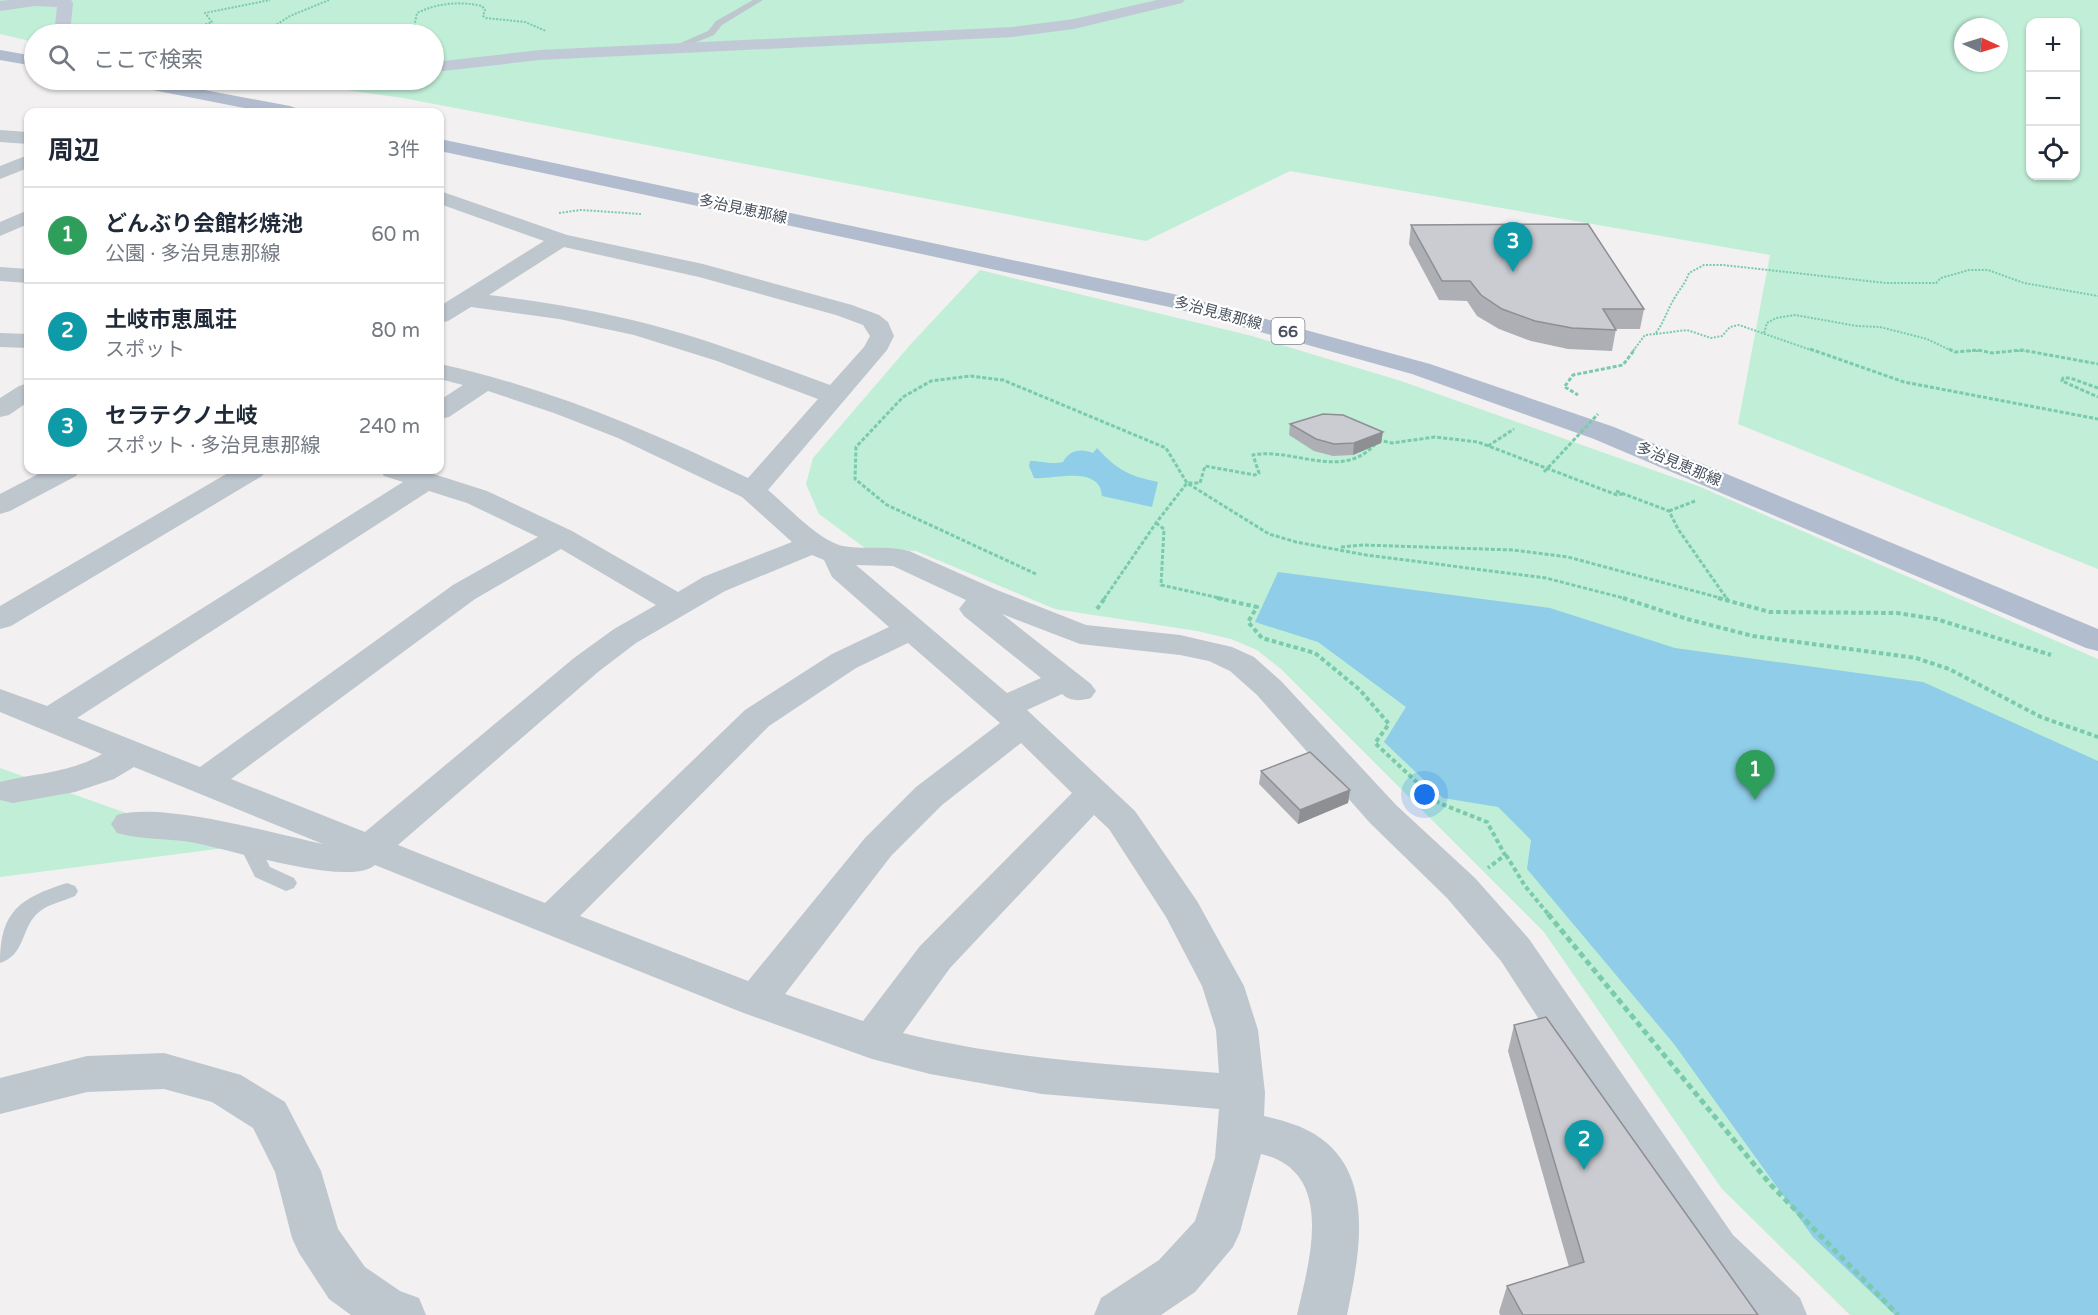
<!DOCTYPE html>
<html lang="ja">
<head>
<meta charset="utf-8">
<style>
  :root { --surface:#fff; --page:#f6f6f7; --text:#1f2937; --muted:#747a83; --line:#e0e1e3; --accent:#b45309 }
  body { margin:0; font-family:"Varela Round","Noto Sans JP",sans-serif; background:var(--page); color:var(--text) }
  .controls { position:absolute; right:18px; top:18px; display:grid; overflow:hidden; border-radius:12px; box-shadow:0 2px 4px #0004 }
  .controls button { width:54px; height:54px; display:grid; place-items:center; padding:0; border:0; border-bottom:2px solid var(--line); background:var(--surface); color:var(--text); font:30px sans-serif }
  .compass { position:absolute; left:1954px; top:18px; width:54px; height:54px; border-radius:50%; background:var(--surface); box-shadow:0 2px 4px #0004; rotate:94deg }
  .you { position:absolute; left:1425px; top:795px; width:21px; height:21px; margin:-15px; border:4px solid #fff; border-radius:50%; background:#1a73e8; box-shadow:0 0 0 9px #1a73e833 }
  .badge { display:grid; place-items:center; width:39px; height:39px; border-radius:50%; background:var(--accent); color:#fff; font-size:20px; font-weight:700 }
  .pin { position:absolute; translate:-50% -50px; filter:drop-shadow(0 2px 3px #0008) }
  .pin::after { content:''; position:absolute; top:32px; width:21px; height:18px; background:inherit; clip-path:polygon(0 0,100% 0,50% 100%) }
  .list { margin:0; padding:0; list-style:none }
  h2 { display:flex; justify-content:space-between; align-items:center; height:78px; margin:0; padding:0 24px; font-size:26px }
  h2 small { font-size:20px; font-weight:400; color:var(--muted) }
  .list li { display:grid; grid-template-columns:39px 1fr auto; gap:18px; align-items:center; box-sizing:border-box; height:96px; padding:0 24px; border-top:2px solid var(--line) }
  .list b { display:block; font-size:22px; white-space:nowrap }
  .list p { margin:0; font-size:20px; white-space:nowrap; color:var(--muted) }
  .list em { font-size:20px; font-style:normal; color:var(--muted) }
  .icon { flex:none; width:33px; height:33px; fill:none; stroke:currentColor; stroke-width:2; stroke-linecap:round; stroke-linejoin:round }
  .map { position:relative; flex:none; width:2098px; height:1315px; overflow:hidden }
  .search { position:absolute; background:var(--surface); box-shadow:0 2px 4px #0004; left:24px; top:24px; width:420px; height:66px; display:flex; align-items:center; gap:15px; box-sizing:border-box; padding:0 21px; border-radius:33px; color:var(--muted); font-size:22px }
  .panel { position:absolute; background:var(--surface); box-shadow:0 2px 4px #0004; left:24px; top:108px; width:420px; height:366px; border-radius:12px }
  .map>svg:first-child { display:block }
  .green { fill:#c0eed7; fill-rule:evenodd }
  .water { fill:#8fcde9 }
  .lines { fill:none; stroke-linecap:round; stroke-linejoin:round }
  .path-far3 { stroke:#7acbab; stroke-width:2; stroke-dasharray:2 1.5; stroke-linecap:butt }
  .path-far2 { stroke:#7acbab; stroke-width:3; stroke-dasharray:4 2; stroke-linecap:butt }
  .path-far1 { stroke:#7acbab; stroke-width:4; stroke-dasharray:4.5 3; stroke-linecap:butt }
  .path { stroke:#7acbab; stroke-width:5; stroke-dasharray:6 4; stroke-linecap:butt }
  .lane { fill:#bec6ce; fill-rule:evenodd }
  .street { fill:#bec6ce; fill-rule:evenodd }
  .secondary { fill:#c1c9d6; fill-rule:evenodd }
  .primary { fill:#b1bcce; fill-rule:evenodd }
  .path-bridge { stroke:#7acbab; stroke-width:3; stroke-dasharray:4 2; stroke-linecap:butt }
  .wall { fill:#aeafb5 }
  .shaded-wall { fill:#8d8f93 }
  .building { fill:#caccd2; stroke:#8d8f93; stroke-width:1.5 }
  .labels { text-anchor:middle; stroke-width:4.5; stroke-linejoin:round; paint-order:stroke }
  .far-street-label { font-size:15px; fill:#48515d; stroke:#fff }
  .shield { fill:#fff; stroke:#7f858e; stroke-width:1.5 }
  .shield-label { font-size:16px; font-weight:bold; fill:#48515d }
</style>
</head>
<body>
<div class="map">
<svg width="2098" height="1315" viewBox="0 0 2098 1315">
  <rect width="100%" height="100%" fill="#f2f0f0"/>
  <path class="green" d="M 0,0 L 2098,0 L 2098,569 L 1738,424 L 1770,255 L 1290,171 L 1146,241 L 403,98 L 275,80 L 434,80 L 434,34 L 34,34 L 34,42 L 0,34 ZM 2030,22 L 2076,22 L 2076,176 L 2030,176 ZM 1963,27 L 1999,27 L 1999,63 L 1963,63 Z
    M 980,270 L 1252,336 L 1401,381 L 1698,486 L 2098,659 L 2098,1315 L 1850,1315 L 1722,1189 L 1544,932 L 1281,669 L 1257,650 L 1231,639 L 1197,631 L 1055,609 L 916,551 L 865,548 L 819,514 L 806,484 L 813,458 L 910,345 Z
    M 0,768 L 224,848 L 0,877 Z"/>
  <path class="water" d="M 1097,448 C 1117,470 1129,476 1158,482 L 1152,507 L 1102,496 C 1100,464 1052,480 1034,478 L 1029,466 L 1030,461 C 1043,461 1051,465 1063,462 C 1069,450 1081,448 1093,453 Z
    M 1278,572 L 1550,608 L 1675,648 L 1923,682 L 2098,761 L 2098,1315 L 1895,1315 L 1813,1237 L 1674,1044 L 1527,869 L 1531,840 L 1498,807 L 1443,798 L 1384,742 L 1406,707 L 1318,642 L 1255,622 Z"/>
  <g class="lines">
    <path class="path-far3" d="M 179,34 L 212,22 L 205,13 L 270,0
      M 262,34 L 290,16 L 329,0
      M 403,34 L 414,27 L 417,13 C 438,3 459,1 482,6 L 485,10 L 483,16 L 486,18 L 525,22 L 546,31
      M 559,213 L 581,210 L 641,214
      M 1764,333 L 1767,323 L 1776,318 L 1795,315 L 1857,326 L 1880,327 L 1927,339 L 1952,351
      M 1656,334 L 1687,330 L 1711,338 L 1722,336 L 1730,327 L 1739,325 L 1814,351
      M 1633,351 L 1645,335 L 1655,334 C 1664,323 1667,310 1674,299 C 1680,288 1684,286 1689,273 L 1704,265 L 1723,265 L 1886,283 L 1936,283 L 1941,278 L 1969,270 L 1988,270 L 2024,283 L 2098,296
      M 1969,351 L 1982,351
      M 2014,351 L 2025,351"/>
    <path class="path-far2" d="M 1810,349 L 1904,382 L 2098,419
      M 1949,349 L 1955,352 L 1978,350 L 1992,353 L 2022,350 L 2098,364
      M 1565,386 L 1573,375 L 1623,365 L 1635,349
      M 1565,387 L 1578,395
      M 2098,388 L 2070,378 L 2063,378 L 2062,381 L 2098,397
      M 1378,440 L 1392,443 L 1435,437 L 1478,442 L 1617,495 L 1623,494
      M 1488,446 L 1514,429
      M 1616,491 L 1669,511 L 1678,529 L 1727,599
      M 1669,511 L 1695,501
      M 1156,523 L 1164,529 L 1161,585 L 1224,599
      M 1341,547 L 1363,545 L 1513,550 L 1568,557 L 1724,599
      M 1036,574 L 887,505 L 855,479 L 856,447 L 903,397 L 931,381 L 971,376 L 1003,380 L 1166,448 L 1187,483 L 1269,534 L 1296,542 L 1366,555 L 1546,578 L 1627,599
      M 1104,599 L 1156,523 L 1187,483 L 1200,483 L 1205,466 L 1255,475 L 1259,473 L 1253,455 C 1293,447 1343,482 1376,443"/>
    <path class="path-far1" d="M 1217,598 L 1257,607 L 1248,622 L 1262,638 L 1315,653 L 1360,690 L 1389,724 L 1375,743 L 1439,803 L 1487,822 L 1505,855 L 1488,868
      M 1623,598 L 1687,619 L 1753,636 L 1916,658 L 1949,669 L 2041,717 L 2098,737
      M 1718,598 L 1770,612 L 1897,613 L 1936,619 L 2051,655
      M 1726,598 L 1729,602
      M 1097,609 L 1105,598
      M 1506,855 L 1525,886 L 1549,915"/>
    <path class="path" d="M 1548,914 L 1771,1185 L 1898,1315"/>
    <path class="lane" d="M 753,0 L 763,0 L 722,25 L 714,35 L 675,51 L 667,49 L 708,31 L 716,21 Z
      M 248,836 L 255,838 L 270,867 L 294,878 L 297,883 L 294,888 L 286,891 L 255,877 L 238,843 L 241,838 Z
      M 67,883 L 75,886 L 78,891 L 75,896 C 64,901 48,904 39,912 C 21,926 26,955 0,963 C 0,912 19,898 67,883 Z"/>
    <path class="street" d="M 0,130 L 28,132 L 28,144 L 0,142 Z
      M 28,155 L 28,168 L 0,179 L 0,166 Z
      M 440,191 L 567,235 L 703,264 L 852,305 L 879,315 L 888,322 L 894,336 L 887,350 L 768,490 C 787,506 819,541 843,546 C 865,550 887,545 909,551 L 997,590 L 1086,625 L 1180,635 L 1232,647 L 1254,657 L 1281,681 L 1396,805 L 1475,878 L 1529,939 L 1733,1235 L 1800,1298 L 1807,1315 L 1748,1315 L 1699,1265 L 1501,961 L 1447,898 L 1370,823 L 1257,695 L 1230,671 L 1209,661 L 1180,655 L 1080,644 L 1002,614 L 1091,684 L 1096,691 L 1091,698 C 1080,701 1071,702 1062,694 L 1027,710 L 1135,811 L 1197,901 L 1244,986 L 1258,1030 L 1265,1093 L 1264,1116 C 1281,1120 1301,1125 1316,1135 C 1377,1174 1359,1256 1347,1315 L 1297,1315 C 1309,1261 1337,1172 1261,1154 L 1240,1232 L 1233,1247 L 1195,1292 L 1161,1315 L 1094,1315 L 1101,1298 L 1159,1260 L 1195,1221 L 1215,1158 L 1219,1109 L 1042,1094 L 930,1074 L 872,1059 L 741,1012 L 375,865 C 348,888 227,848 190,842 C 166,838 141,840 117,833 L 111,824 L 117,815 C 163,802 272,833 323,844 L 134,767 L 114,779 L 75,792 L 13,803 L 0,800 L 0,782 C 35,773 71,773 102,754 L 0,712 L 0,689 L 47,706 L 403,482 L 384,476 L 380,470 L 421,470 L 487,491 L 572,531 L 678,592 L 703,577 L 792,542 L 742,497 L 618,438 L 554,413 L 488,391 L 449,417 L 440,419 L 440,400 L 463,385 L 440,379 L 440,364 C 549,388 648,430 748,478 L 818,399 L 717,361 L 634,335 L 559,319 L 471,307 L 448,321 L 440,323 L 440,306 L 544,241 L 440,204 ZM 564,247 L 699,277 L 836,315 L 863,325 L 870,336 L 864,347 L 830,385 C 771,364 713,341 652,325 C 599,311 544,302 489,295 ZM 429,491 L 467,503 L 538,537 L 453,585 L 200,767 L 77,718 ZM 561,549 L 656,605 L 614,629 L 574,658 L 365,832 L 231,779 L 475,599 ZM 812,555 L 824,560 L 832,577 L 889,627 L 832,654 L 745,710 L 545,903 L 398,845 L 598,672 L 636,643 L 725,591 ZM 856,565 L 893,566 L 966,600 L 959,609 L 964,616 L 1041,678 L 1007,693 ZM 908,643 L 1000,723 L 916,787 L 865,838 L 748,981 L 580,916 L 769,726 L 856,668 ZM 1021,743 L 1072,793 L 920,946 L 863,1021 L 785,994 L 891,856 L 942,805 ZM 1094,815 L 1109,829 L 1166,917 L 1202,986 L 1216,1030 L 1219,1073 C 1113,1064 1006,1059 903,1033 L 950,968 Z
      M 28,210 L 28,224 L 0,236 L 0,222 Z
      M 0,267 L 28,269 L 28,283 L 0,281 Z
      M 0,333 L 28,334 L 28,348 L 0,347 Z
      M 28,383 L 28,402 L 9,415 L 0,417 L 0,398 L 19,386 Z
      M 46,470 L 80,470 L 76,476 L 10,511 L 0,514 L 0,494 Z
      M 233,470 L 266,470 L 262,476 L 11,626 L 0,629 L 0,606 Z
      M 164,1053 L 241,1075 L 285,1102 L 321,1171 L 338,1229 L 365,1267 L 400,1291 L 419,1298 L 426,1315 L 351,1315 L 329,1299 L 299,1253 L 292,1238 L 275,1172 L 253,1128 L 212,1102 L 164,1089 L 87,1092 L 0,1114 L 0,1078 L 87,1056 Z"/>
    <path class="secondary" d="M 9,0 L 71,0 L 73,3 L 70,34 L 54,34 L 57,7 L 35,6 L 0,11 L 0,1 Z
      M 1157,0 L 1185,0 L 1182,3 L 1074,29 L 1013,37 L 540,60 L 434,72 L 434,62 L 540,50 L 1013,27 L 1074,19 Z"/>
    <path class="primary" d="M 0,50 L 34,56 L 34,66 L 0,60 Z
      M 119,80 L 151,80 L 290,106 L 296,108 L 299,112 L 265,112 L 127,85 L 121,84 Z
      M 440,139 L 1178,295 L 1430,364 L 1614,427 L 2098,629 L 2098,651 L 2086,648 L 1594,439 L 1412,374 L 1174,308 L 440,151 Z"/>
    <path class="path-bridge" d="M 1544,472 L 1598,414"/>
  </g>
  <path class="wall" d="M 1411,225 L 1644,309 L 1640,329 L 1616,329 L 1612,351 L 1568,349 L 1531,341 L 1499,329 L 1477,316 L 1467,301 L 1439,300 L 1409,244 Z
    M 1290,424 L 1381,443 L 1353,455 L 1333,456 L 1314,451 L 1289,435 Z
    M 1261,771 L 1350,790 L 1348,803 L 1298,824 L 1259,784 Z
    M 1514,1025 L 1758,1315 L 1500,1315 L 1499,1312 L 1507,1286 L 1569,1267 L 1508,1051 Z"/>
  <path class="shaded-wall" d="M 1383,432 L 1381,443 L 1353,455 L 1354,443 Z
    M 1350,790 L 1348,803 L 1298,824 L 1300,810 Z"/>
  <path class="building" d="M 1588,224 L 1644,309 L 1603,309 L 1616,330 L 1572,328 L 1535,321 L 1502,309 L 1481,295 L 1470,281 L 1442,281 L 1411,225 Z
    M 1323,414 L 1343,415 L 1383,432 L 1354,443 L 1334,444 L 1316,439 L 1290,424 Z
    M 1310,752 L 1350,790 L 1300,810 L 1261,771 Z
    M 1546,1017 L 1758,1315 L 1523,1315 L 1507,1286 L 1584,1262 L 1514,1025 Z"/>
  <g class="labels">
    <g class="far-street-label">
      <text transform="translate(743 209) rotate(12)" y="5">多治見恵那線</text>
      <text transform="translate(1218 313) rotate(15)" y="5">多治見恵那線</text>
      <text transform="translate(1679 464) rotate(23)" y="5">多治見恵那線</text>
    </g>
    <rect class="shield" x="1271.5" y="318" width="33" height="26" rx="4.5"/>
    <g class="shield-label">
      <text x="1288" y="337">66</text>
    </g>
  </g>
</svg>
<div class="controls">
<button>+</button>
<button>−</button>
<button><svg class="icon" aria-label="locate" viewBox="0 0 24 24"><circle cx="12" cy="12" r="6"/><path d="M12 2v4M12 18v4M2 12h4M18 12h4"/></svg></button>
</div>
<svg class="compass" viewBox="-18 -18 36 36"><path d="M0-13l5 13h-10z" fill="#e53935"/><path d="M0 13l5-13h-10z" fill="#747a83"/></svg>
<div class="you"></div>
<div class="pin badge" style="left:1755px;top:800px;background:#2e9e5b">1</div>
<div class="pin badge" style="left:1584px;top:1170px;background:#0f9aa8">2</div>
<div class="pin badge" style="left:1513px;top:272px;background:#0f9aa8">3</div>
<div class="search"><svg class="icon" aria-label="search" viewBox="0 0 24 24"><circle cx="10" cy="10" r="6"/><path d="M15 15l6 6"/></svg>ここで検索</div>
<section class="panel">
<h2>周辺<small>3件</small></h2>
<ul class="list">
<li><span class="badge" style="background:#2e9e5b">1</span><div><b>どんぶり会館杉焼池</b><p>公園 · 多治見恵那線</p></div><em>60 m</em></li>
<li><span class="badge" style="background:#0f9aa8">2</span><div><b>土岐市恵風荘</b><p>スポット</p></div><em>80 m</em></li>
<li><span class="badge" style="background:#0f9aa8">3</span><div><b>セラテクノ土岐</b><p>スポット · 多治見恵那線</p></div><em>240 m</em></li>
</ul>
</section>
</div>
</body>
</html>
